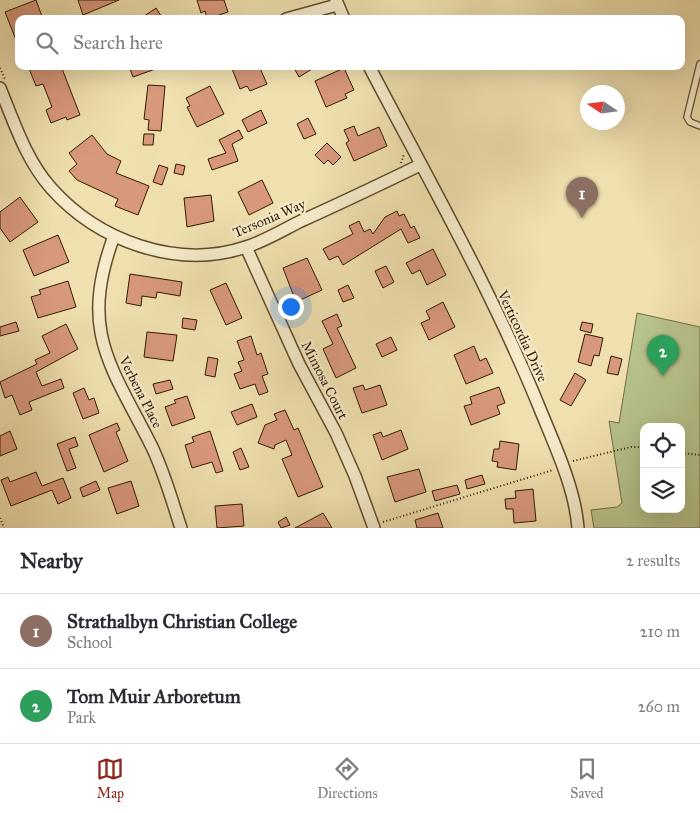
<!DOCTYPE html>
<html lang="en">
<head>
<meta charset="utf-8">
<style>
  :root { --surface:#fff; --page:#f2f2f3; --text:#2b2b33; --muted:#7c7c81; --line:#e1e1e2; --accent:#8f2418 }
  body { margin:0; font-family:"IM FELL Great Primer",serif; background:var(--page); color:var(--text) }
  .controls { position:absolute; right:15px; bottom:15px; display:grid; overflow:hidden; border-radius:10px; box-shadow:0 5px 20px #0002 }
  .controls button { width:45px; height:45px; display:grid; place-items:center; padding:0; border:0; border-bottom:1px solid var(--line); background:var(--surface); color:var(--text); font:25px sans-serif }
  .compass { position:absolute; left:580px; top:85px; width:45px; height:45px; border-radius:50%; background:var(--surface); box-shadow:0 5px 20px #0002; rotate:283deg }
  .you { position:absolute; left:290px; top:306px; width:18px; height:18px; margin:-12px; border:4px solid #fff; border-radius:50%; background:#1a73e8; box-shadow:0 0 0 8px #1a73e833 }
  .badge { display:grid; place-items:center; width:32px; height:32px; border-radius:50%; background:var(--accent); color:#fff; font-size:16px; font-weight:700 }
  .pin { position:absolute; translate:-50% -41px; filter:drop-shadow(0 1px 2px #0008) }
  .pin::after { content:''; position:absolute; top:26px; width:18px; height:15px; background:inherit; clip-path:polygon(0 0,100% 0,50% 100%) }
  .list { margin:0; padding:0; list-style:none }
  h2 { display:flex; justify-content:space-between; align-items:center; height:65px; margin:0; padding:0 20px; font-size:21px }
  h2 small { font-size:16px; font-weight:400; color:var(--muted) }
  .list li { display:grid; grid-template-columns:32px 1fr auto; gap:15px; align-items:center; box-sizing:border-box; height:75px; padding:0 20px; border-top:1px solid var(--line) }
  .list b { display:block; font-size:19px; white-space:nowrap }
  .list p { margin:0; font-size:16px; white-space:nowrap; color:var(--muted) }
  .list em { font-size:16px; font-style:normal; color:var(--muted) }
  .icon { flex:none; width:28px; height:28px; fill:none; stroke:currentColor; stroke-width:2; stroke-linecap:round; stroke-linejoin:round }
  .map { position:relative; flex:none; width:700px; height:528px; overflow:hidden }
  .search { position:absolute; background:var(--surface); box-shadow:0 5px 20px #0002; left:15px; right:15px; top:15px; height:55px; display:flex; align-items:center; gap:12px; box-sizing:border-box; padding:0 18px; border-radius:10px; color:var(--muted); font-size:19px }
  .sheet { height:215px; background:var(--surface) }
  nav { display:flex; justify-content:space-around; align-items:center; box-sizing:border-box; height:70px; border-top:1px solid var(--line); background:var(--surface); font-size:14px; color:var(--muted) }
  nav a { display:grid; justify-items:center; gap:2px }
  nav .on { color:var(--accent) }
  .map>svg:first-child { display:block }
  .green { fill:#b7c38c; stroke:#756e46; fill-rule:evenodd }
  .building { fill:#d8987c; stroke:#331a00 }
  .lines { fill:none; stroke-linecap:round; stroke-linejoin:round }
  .service-casing { stroke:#624c2c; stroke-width:8 }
  .minor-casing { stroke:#624c2c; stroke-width:14 }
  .path { stroke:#331a00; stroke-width:2; stroke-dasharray:1 2.5; stroke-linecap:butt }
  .service { stroke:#f5ebcb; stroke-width:5.5 }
  .minor { stroke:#f5ebcb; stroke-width:11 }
  .labels { text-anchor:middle; stroke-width:4.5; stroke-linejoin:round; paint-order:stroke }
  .street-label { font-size:14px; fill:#331a00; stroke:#f5ebcb }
</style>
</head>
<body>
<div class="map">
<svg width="700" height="528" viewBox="0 0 700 528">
  <rect width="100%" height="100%" fill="#f0e0af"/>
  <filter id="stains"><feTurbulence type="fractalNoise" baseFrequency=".004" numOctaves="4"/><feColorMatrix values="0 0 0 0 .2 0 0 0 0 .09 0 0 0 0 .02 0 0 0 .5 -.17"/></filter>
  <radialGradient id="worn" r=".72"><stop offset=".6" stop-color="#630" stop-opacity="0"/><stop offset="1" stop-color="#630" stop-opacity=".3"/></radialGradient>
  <path class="green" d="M 637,313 L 700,327 L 700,528 L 594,528 L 591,510 L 617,507 L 622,503 L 609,421 L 619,423 ZM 644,427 L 681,427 L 681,509 L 644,509 Z"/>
  <path class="building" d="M 36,0 L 43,19 L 19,19 L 18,45 L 5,12 Z
    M 78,0 L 119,0 L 83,15 Z
    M 197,0 L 224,0 L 228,12 L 207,19 L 205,11 L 201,13 Z
    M 156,8 L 163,19 L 140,19 Z
    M 28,66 L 61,66 L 80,115 L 67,120 L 66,117 L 51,123 L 46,110 L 52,107 L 43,84 L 36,86 Z
    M 129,66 L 161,66 L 161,67 L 133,77 Z
    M 231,66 L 259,66 L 267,84 L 250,91 L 247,86 L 240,89 Z
    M 293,66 L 317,66 L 299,77 Z
    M 344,68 L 354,90 L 345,94 L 347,98 L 326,107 L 315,81 Z
    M 148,85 L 165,86 L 161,131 L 148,130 L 149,120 L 144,119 Z
    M 210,86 L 224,114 L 197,127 L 187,107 L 190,106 L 186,98 Z
    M 261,110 L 267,123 L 248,132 L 242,120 Z
    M 308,118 L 316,134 L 304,139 L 297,124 Z
    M 354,126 L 358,136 L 379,127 L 387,146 L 354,161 L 346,143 L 349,141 L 344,130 Z
    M 239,130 L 243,138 L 232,144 L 238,161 L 212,170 L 208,159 L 226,153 L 219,140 Z
    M 144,134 L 154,134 L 153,145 L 143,145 Z
    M 92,135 L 107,154 L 121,161 L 116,173 L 149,186 L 138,215 L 115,206 L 118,199 L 77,180 L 69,171 L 77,164 L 69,153 Z
    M 327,143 L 341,157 L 333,165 L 328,160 L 324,164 L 315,155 Z
    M 176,164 L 185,166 L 183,175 L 174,173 Z
    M 159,165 L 168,168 L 162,185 L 153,182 Z
    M 262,180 L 273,203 L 249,215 L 238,192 Z
    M 211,195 L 214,221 L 187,227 L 184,198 Z
    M 20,197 L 38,222 L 10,242 L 0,228 L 0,212 Z
    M 397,211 L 399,216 L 404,214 L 411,228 L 414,226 L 420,238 L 408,243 L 401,229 L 343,265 L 338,256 L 329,260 L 323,249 L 353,234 L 349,226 L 359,221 L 364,232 L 370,229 L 373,234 L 385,217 Z
    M 58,235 L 69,262 L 34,276 L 23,250 Z
    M 433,249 L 446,275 L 427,285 L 420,270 L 412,274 L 406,263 Z
    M 307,258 L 322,290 L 296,302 L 283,268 Z
    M 386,266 L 394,282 L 383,288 L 375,271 Z
    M 130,274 L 182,282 L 180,296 L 157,292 L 156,298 L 142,296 L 141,306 L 126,303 Z
    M 68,281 L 76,307 L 38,318 L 31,297 L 41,294 L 39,290 Z
    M 226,283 L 242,318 L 226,325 L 210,290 Z
    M 348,285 L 354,298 L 343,302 L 338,290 Z
    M 443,302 L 455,327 L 429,340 L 421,323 L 430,319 L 426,311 Z
    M 337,314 L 342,326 L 337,328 L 356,368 L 336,378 L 323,349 L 333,344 L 322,321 Z
    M 183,318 L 197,320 L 195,330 L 182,328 Z
    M 16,322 L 19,331 L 0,336 L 0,327 Z
    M 582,322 L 593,324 L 591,333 L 580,330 Z
    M 66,324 L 78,349 L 36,372 L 42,386 L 61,379 L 64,388 L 29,402 L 32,410 L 20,415 L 12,395 L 5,398 L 0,382 L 37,364 L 35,360 L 50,353 L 42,336 Z
    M 147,332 L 177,335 L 173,361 L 144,357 Z
    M 585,334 L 603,338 L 599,356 L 594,355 L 591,366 L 578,362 Z
    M 251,336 L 257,355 L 261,353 L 268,374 L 262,376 L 268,392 L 259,395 L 255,384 L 240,389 L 234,374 L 242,371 L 238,362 L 244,360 L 237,341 Z
    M 391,337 L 397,350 L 382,357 L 376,344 Z
    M 474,346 L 480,361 L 486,358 L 493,373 L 466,384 L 454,355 Z
    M 611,356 L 622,359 L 618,375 L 607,373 Z
    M 208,357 L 218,359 L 215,377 L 205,375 Z
    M 575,373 L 586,380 L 571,406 L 560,400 Z
    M 170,380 L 173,389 L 156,394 L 153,384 Z
    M 363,385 L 365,390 L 380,385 L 387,405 L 362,413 L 353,388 Z
    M 499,387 L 505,403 L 497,406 L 500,414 L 471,425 L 464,406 L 472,404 L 470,397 Z
    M 84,388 L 89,400 L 94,398 L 99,413 L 83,419 L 73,393 Z
    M 187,396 L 195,418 L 172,426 L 165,407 L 176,403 L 174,400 Z
    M 252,404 L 257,417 L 237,425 L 231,412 Z
    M 285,410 L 294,430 L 298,428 L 323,487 L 298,497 L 282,459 L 292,455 L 286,440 L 275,445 L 274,449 L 258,443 L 265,425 L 277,420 L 274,414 Z
    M 117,423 L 120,430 L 116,432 L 128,461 L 104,472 L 89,435 Z
    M 401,430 L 408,449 L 382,460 L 373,435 L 381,432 L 383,437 Z
    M 10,431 L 17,449 L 0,456 L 0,436 Z
    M 210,431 L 223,471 L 216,473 L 212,462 L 192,468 L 185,445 L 194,442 L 192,437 Z
    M 75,437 L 78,446 L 69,449 L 76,468 L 67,471 L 57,444 Z
    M 500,441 L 519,444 L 516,470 L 497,467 L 498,462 L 492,461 L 494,449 L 499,449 Z
    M 241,448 L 249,467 L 240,470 L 233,452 Z
    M 419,469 L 426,492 L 395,502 L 387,477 Z
    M 36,472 L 42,486 L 63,478 L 71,498 L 58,504 L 52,490 L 11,506 L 1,480 L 8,477 L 10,482 Z
    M 482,475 L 485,484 L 467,489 L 465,480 Z
    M 96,481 L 100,490 L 83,497 L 80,488 Z
    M 131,481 L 139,506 L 117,514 L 108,488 Z
    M 457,485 L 460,494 L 435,501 L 432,491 Z
    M 533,489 L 536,521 L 514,523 L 513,509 L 506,509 L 505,499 L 516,498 L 515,491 Z
    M 242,504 L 244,526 L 217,528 L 215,506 Z
    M 323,513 L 332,528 L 295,528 Z
    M 438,513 L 443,528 L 417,528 L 415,520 Z
    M 286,517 L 290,525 L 281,528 L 278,522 Z"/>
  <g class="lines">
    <defs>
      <path id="service" d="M 700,64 L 687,117 L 690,122 L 700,126"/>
      <path id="minor" d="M 336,0 L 344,19
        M 286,19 L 337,5
        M 369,66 C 428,179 492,291 540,409 C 555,446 575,488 578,528
        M 0,88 C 14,122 26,160 51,188 C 98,241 177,270 246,247 C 265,241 283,230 301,221 C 341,203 381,184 420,165
        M 114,236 C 79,331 110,364 151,445 C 164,471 172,501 181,528
        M 246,247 L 299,364 L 336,433 L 355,476 L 374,528"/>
    </defs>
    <use href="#service" class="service-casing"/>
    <use href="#minor" class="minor-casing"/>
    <path class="path" d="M 0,68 L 5,79
      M 401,163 L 404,154
      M 681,453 L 700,455
      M 573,461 L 631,447 L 644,447
      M 0,518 L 4,528
      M 383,522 L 553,470"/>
    <use href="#service" class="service"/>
    <use href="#minor" class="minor"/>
  </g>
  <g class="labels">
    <g class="street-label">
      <text transform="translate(269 218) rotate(-23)" y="5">Tersonia Way</text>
      <text transform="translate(523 336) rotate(65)" y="5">Verticordia Drive</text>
      <text transform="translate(325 380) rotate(63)" y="5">Mimosa Court</text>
      <text transform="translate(141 392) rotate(63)" y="5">Verbena Place</text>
    </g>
  </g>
  <rect width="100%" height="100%" filter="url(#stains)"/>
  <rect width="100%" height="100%" fill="url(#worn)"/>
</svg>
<div class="controls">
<button><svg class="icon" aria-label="locate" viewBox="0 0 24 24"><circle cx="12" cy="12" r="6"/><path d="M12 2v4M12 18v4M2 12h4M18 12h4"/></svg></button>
<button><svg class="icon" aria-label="layers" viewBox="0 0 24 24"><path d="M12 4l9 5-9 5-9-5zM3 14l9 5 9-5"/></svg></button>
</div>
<svg class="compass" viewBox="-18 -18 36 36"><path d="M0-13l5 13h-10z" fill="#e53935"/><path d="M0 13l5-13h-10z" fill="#7c7c81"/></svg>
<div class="you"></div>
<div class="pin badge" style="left:582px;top:218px;background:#8d6e63">1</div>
<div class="pin badge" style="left:663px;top:376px;background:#2e9e5b">2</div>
<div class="search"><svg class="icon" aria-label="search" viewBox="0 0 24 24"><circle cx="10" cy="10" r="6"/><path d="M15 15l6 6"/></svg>Search here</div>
</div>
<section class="sheet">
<h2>Nearby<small>2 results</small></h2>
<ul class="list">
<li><span class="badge" style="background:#8d6e63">1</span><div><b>Strathalbyn Christian College</b><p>School</p></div><em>210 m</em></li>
<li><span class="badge" style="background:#2e9e5b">2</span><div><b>Tom Muir Arboretum</b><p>Park</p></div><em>260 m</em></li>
</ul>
</section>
<nav>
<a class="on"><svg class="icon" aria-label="map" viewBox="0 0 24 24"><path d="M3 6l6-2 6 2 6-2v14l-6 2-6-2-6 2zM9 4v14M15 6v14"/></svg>Map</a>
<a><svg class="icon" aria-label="directions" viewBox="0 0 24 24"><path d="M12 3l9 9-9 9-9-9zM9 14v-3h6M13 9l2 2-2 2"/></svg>Directions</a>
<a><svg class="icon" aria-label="saved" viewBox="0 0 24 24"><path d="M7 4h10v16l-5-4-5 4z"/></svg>Saved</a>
</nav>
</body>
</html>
